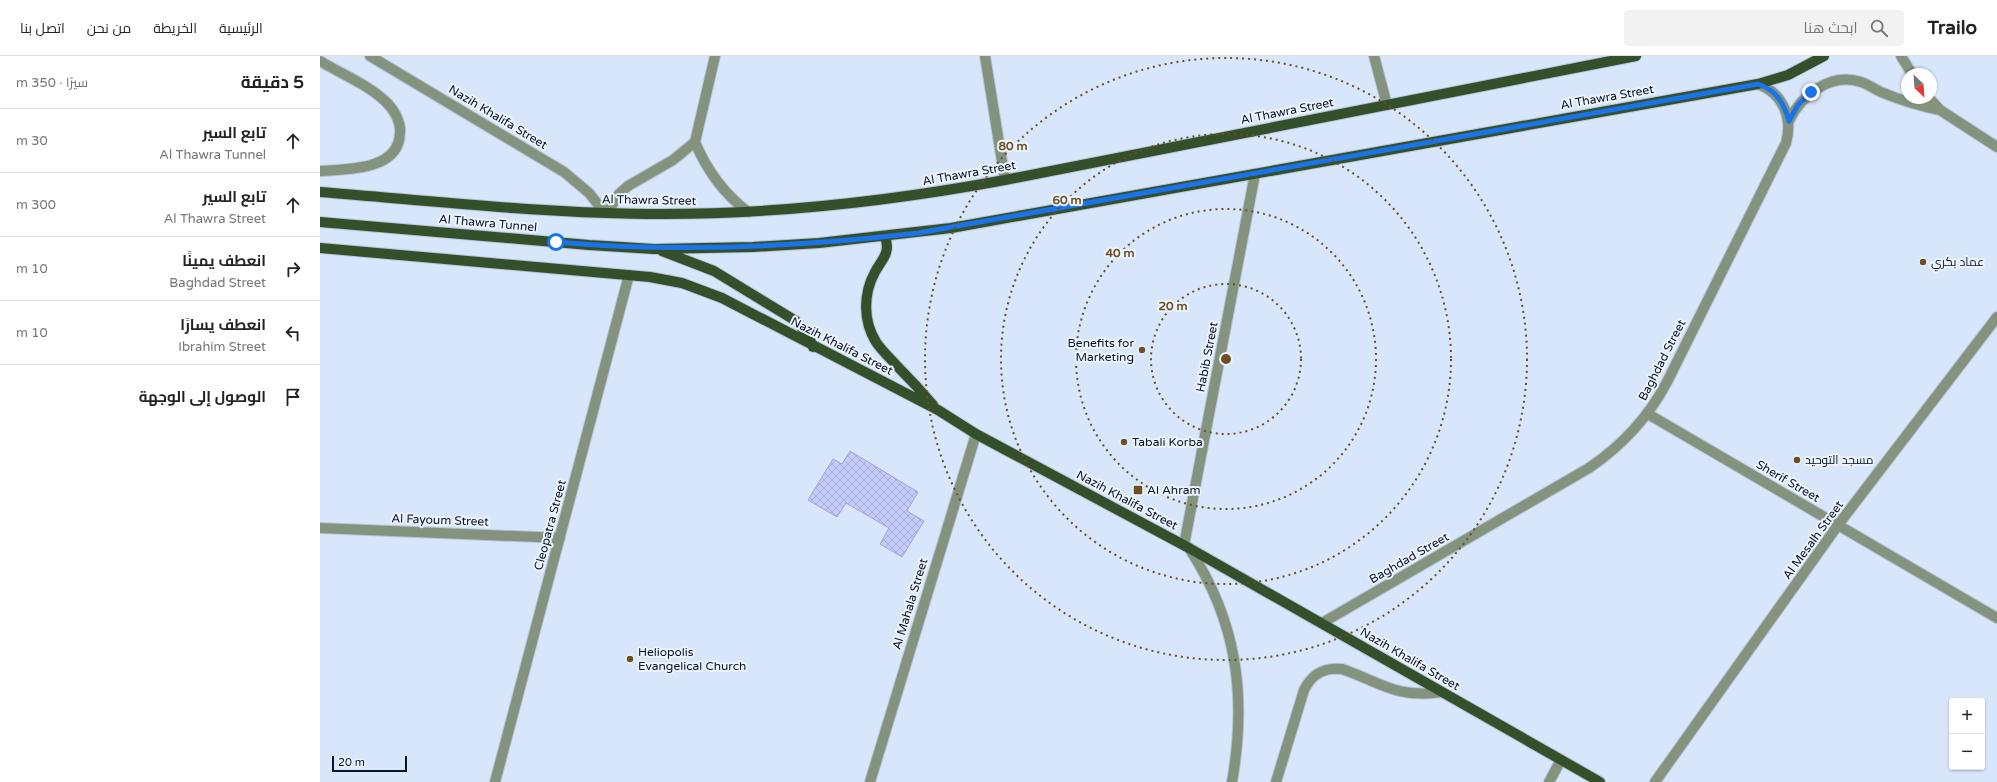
<!DOCTYPE html>
<html lang="ar">
<head>
<meta charset="utf-8">
<style>
  :root { --surface:#fff; --page:#f2f2f2; --text:#222; --muted:#767676; --line:#e0e0e0 }
  body { margin:0; font-family:"Varela Round",Cairo,sans-serif; background:var(--page); color:var(--text); direction:rtl }
  .controls { position:absolute; right:12px; bottom:12px; display:grid; overflow:hidden; border-radius:4px; box-shadow:0 1px 3px #0004 }
  .controls button { width:36px; height:36px; display:grid; place-items:center; padding:0; border:0; border-bottom:1px solid var(--line); background:var(--surface); color:var(--text); font:20px sans-serif }
  .compass { position:absolute; left:1581px; top:12px; width:36px; height:36px; border-radius:50%; background:var(--surface); box-shadow:0 1px 3px #0004; rotate:155deg }
  .scale { position:absolute; left:12px; bottom:10px; width:75px; box-sizing:border-box; padding-left:4px; border:2px solid #081425; border-top:0; font-size:11px; line-height:14px; white-space:nowrap; color:#081425; -webkit-text-stroke:3px #ecf3fd; paint-order:stroke }
  .stop { position:absolute; width:12px; height:12px; margin:-9px; border:3px solid #1a73e8; border-radius:50%; background:#fff }
  .stop.end { background:#1a73e8; border-color:#fff; box-shadow:0 1px 4px #0008 }
  .list { margin:0; padding:0; list-style:none }
  h2 { display:flex; justify-content:space-between; align-items:center; height:52px; margin:0; padding:0 16px; font-size:17px }
  h2 small { font-size:13px; font-weight:400; color:var(--muted) }
  .list li { display:grid; grid-template-columns:26px 1fr auto; gap:12px; align-items:center; box-sizing:border-box; height:64px; padding:0 16px; border-top:1px solid var(--line) }
  .list b { display:block; font-size:15px; white-space:nowrap }
  .list p { margin:0; font-size:13px; white-space:nowrap; color:var(--muted) }
  .list em { font-size:13px; font-style:normal; color:var(--muted) }
  .icon { flex:none; width:22px; height:22px; fill:none; stroke:currentColor; stroke-width:2; stroke-linecap:round; stroke-linejoin:round }
  .map { position:relative; flex:none; width:1677px; height:726px; overflow:hidden; direction:ltr }
  header { display:flex; align-items:center; gap:24px; box-sizing:border-box; height:56px; padding:0 20px; background:var(--surface); border-bottom:1px solid var(--line) }
  header strong { font-size:19px }
  nav { display:flex; gap:22px; margin-inline-start:auto; font-size:14px }
  .search { width:280px; height:36px; background:var(--page); display:flex; align-items:center; gap:10px; box-sizing:border-box; padding:0 14px; border-radius:4px; color:var(--muted); font-size:15px }
  main { display:flex }
  aside { flex:1; background:var(--surface) }
  .map>svg:first-child { display:block }
  .building { fill:url(#building-cross-hatch); stroke:#9ea6dd }
  .lines { fill:none; stroke-linecap:round; stroke-linejoin:round }
  .minor-casing { stroke:#b7c4d9; stroke-width:12 }
  .major-casing { stroke:#b7c4d9; stroke-width:12 }
  .minor { stroke:#83937e; stroke-width:10 }
  .major { stroke:#34502b; stroke-width:10 }
  .route { stroke:#1a73e8; stroke-width:5 }
  .ring { fill:none; stroke:#6c5023; stroke-width:2; stroke-dasharray:2 4 }
  .poi-dot { fill:#6c5023; stroke:#ecf3fd; stroke-width:1.5 }
  .labels { text-anchor:middle; stroke-width:4; stroke-linejoin:round; paint-order:stroke }
  .street-label { font-size:12px; fill:#081425; stroke:#ecf3fd }
  .poi-label { font-size:12px; fill:#081425; stroke:#ecf3fd; text-anchor:start }
  .centre { fill:#6c5023; stroke:#ecf3fd; stroke-width:2 }
  .ring-label { font-size:12px; text-anchor:middle; font-weight:bold; fill:#6c5023; stroke:#ecf3fd; stroke-width:4; stroke-linejoin:round; paint-order:stroke }
</style>
</head>
<body>
<header>
<strong>Trailo</strong>
<div class="search"><svg class="icon" aria-label="search" viewBox="0 0 24 24"><circle cx="10" cy="10" r="6"/><path d="M15 15l6 6"/></svg>ابحث هنا</div>
<nav><a>الرئيسية</a><a>الخريطة</a><a>من نحن</a><a>اتصل بنا</a></nav>
</header>
<main>
<div class="map">
<svg width="1677" height="726" viewBox="0 0 1677 726">
  <defs>
    <pattern id="building-cross-hatch" width="8" height="8" patternUnits="userSpaceOnUse"><rect width="8" height="8" fill="#c4cbf9"/><path d="M0 0l8 8M0 8l8-8" fill="none" stroke="#a7add5"/></pattern>
  </defs>
  <rect width="100%" height="100%" fill="#d8e6fb"/>
  <path class="building" d="M 530,395 L 598,436 L 587,455 L 604,465 L 582,501 L 560,488 L 569,472 L 526,447 L 517,461 L 488,444 L 513,403 L 522,408 Z"/>
  <g class="lines">
    <defs>
      <path id="minor" d="M 50,0 L 244,116 L 269,137 L 284,156
        M 665,0 L 685,124
        M 1054,0 L 1067,49
        M 1581,0 L 1592,18
        M 0,5 C 21,18 47,28 65,45 C 74,53 81,66 80,77 C 79,115 26,113 0,115
        M 1609,42 L 1620,54 L 1677,91
        M 1469,65 C 1481,39 1511,16 1541,26 C 1548,28 1554,33 1561,36 C 1580,44 1599,50 1620,54
        M 375,86 C 387,115 403,137 428,156
        M 287,157 L 299,138 L 308,130 L 353,104 L 375,86 L 395,0
        M 1328,358 L 1677,562
        M 0,472 L 240,482
        M 864,489 L 935,118
        M 869,492 C 917,565 927,640 912,726
        M 1002,567 L 1269,412 C 1303,389 1328,362 1347,326 L 1466,87 C 1473,62 1463,37 1438,28
        M 175,726 L 309,219
        M 550,726 L 656,378
        M 956,726 L 984,634 C 992,618 1004,611 1022,613 C 1060,626 1077,643 1121,636
        M 1229,726 L 1241,704
        M 1335,726 L 1518,469 L 1677,261"/>
      <path id="major" d="M 0,136 C 114,145 228,158 342,158 C 457,158 572,145 685,124 L 1316,0
        M 0,166 L 269,189 L 334,193 L 433,191 L 499,187 L 631,172 L 1438,28 L 1468,19 L 1504,0
        M 565,181 C 571,197 562,203 555,216 C 543,238 543,265 556,286 C 562,295 571,303 578,311 C 590,323 602,336 613,349
        M 0,192 L 330,221 L 362,227 L 402,242 L 618,354 L 656,378 L 869,492 L 1280,726
        M 342,195 L 394,215 L 476,265 L 488,279 L 493,291"/>
    </defs>
    <use href="#minor" class="minor-casing"/>
    <use href="#major" class="major-casing"/>
    <use href="#minor" class="minor"/>
    <use href="#major" class="major"/>
  </g>
  <g class="lines">
    <path class="route" d="M 236,186 C 357,197 478,191 598,177 L 1438,28 C 1456,34 1464,47 1469,65 L 1478,49 L 1491,36"/>
  </g>
  <g class="ring">
    <circle cx="906" cy="303" r="75"/>
    <circle cx="906" cy="303" r="150"/>
    <circle cx="906" cy="303" r="225"/>
    <circle cx="906" cy="303" r="301"/>
  </g>
  <g class="poi-dot">
    <circle cx="1603" cy="206" r="4"/>
    <circle cx="822" cy="294" r="4"/>
    <circle cx="804" cy="386" r="4"/>
    <circle cx="1477" cy="404" r="4"/>
    <rect x="813" y="429" width="10" height="10" rx="2"/>
    <circle cx="310" cy="603" r="4"/>
  </g>
  <g class="labels">
    <g class="street-label">
      <text transform="translate(1287 41) rotate(-10)" y="4">Al Thawra Street</text>
      <text transform="translate(967 55) rotate(-11)" y="4">Al Thawra Street</text>
      <text transform="translate(178 61) rotate(31)" y="4">Nazih Khalifa Street</text>
      <text transform="translate(649 117) rotate(-10)" y="4">Al Thawra Street</text>
      <text transform="translate(329 144) rotate(1)" y="4">Al Thawra Street</text>
      <text transform="translate(168 167) rotate(5)" y="4">Al Thawra Tunnel</text>
      <text transform="translate(522 290) rotate(27)" y="4">Nazih Khalifa Street</text>
      <text transform="translate(887 301) rotate(-79)" y="4">Habib Street</text>
      <text transform="translate(1342 304) rotate(-63)" y="4">Baghdad Street</text>
      <text transform="translate(1468 425) rotate(30)" y="4">Sherif Street</text>
      <text transform="translate(807 444) rotate(28)" y="4">Nazih Khalifa Street</text>
      <text transform="translate(120 464) rotate(2)" y="4">Al Fayoum Street</text>
      <text transform="translate(230 469) rotate(-75)" y="4">Cleopatra Street</text>
      <text transform="translate(1493 484) rotate(-54)" y="4">Al Mesalh Street</text>
      <text transform="translate(1089 502) rotate(-30)" y="4">Baghdad Street</text>
      <text transform="translate(590 548) rotate(-73)" y="4">Al Mahala Street</text>
      <text transform="translate(1090 603) rotate(30)" y="4">Nazih Khalifa Street</text>
    </g>
    <g class="poi-label">
      <text x="1611" y="210">عماد بكري</text>
      <text x="814" y="291" text-anchor="end">Benefits for<tspan x="814" dy="14">Marketing</tspan></text>
      <text x="812" y="390">Tabali Korba</text>
      <text x="1485" y="408">مسجد التوحيد</text>
      <text x="827" y="438">Al Ahram</text>
      <text x="318" y="600">Heliopolis<tspan x="318" dy="14">Evangelical Church</tspan></text>
    </g>
  </g>
  <circle cx="906" cy="303" r="6" class="centre"/>
  <g class="ring-label">
    <text x="693" y="94">80 m</text>
    <text x="747" y="148">60 m</text>
    <text x="800" y="201">40 m</text>
    <text x="853" y="254">20 m</text>
  </g>
</svg>
<div class="controls">
<button>+</button>
<button>−</button>
</div>
<svg class="compass" viewBox="-18 -18 36 36"><path d="M0-13l5 13h-10z" fill="#e53935"/><path d="M0 13l5-13h-10z" fill="#767676"/></svg>
<div class="scale">20 m</div>
<div class="stop" style="left:236px;top:186px"></div>
<div class="stop end" style="left:1491px;top:36px"></div>
</div>
<aside>
<h2>5 دقيقة<small>سيرًا · 350 m</small></h2>
<ul class="list">
<li><svg class="icon" aria-label="ahead" viewBox="0 0 24 24"><path d="M12 20V5M6 11l6-6 6 6"/></svg><div><b>تابع السير</b><p>Al Thawra Tunnel</p></div><em>30 m</em></li>
<li><svg class="icon" aria-label="ahead" viewBox="0 0 24 24"><path d="M12 20V5M6 11l6-6 6 6"/></svg><div><b>تابع السير</b><p>Al Thawra Street</p></div><em>300 m</em></li>
<li><svg class="icon" aria-label="right" viewBox="0 0 24 24"><path d="M7 20v-9h11M14 6l5 5-5 5"/></svg><div><b>انعطف يمينًا</b><p>Baghdad Street</p></div><em>10 m</em></li>
<li><svg class="icon" aria-label="left" viewBox="0 0 24 24"><path d="M17 20v-9H6M10 6l-5 5 5 5"/></svg><div><b>انعطف يسارًا</b><p>Ibrahim Street</p></div><em>10 m</em></li>
<li><svg class="icon" aria-label="arrive" viewBox="0 0 24 24"><path d="M6 21V4h12l-3 4 3 4H6"/></svg><div><b>الوصول إلى الوجهة</b></div></li>
</ul>
</aside>
</main>
</body>
</html>
